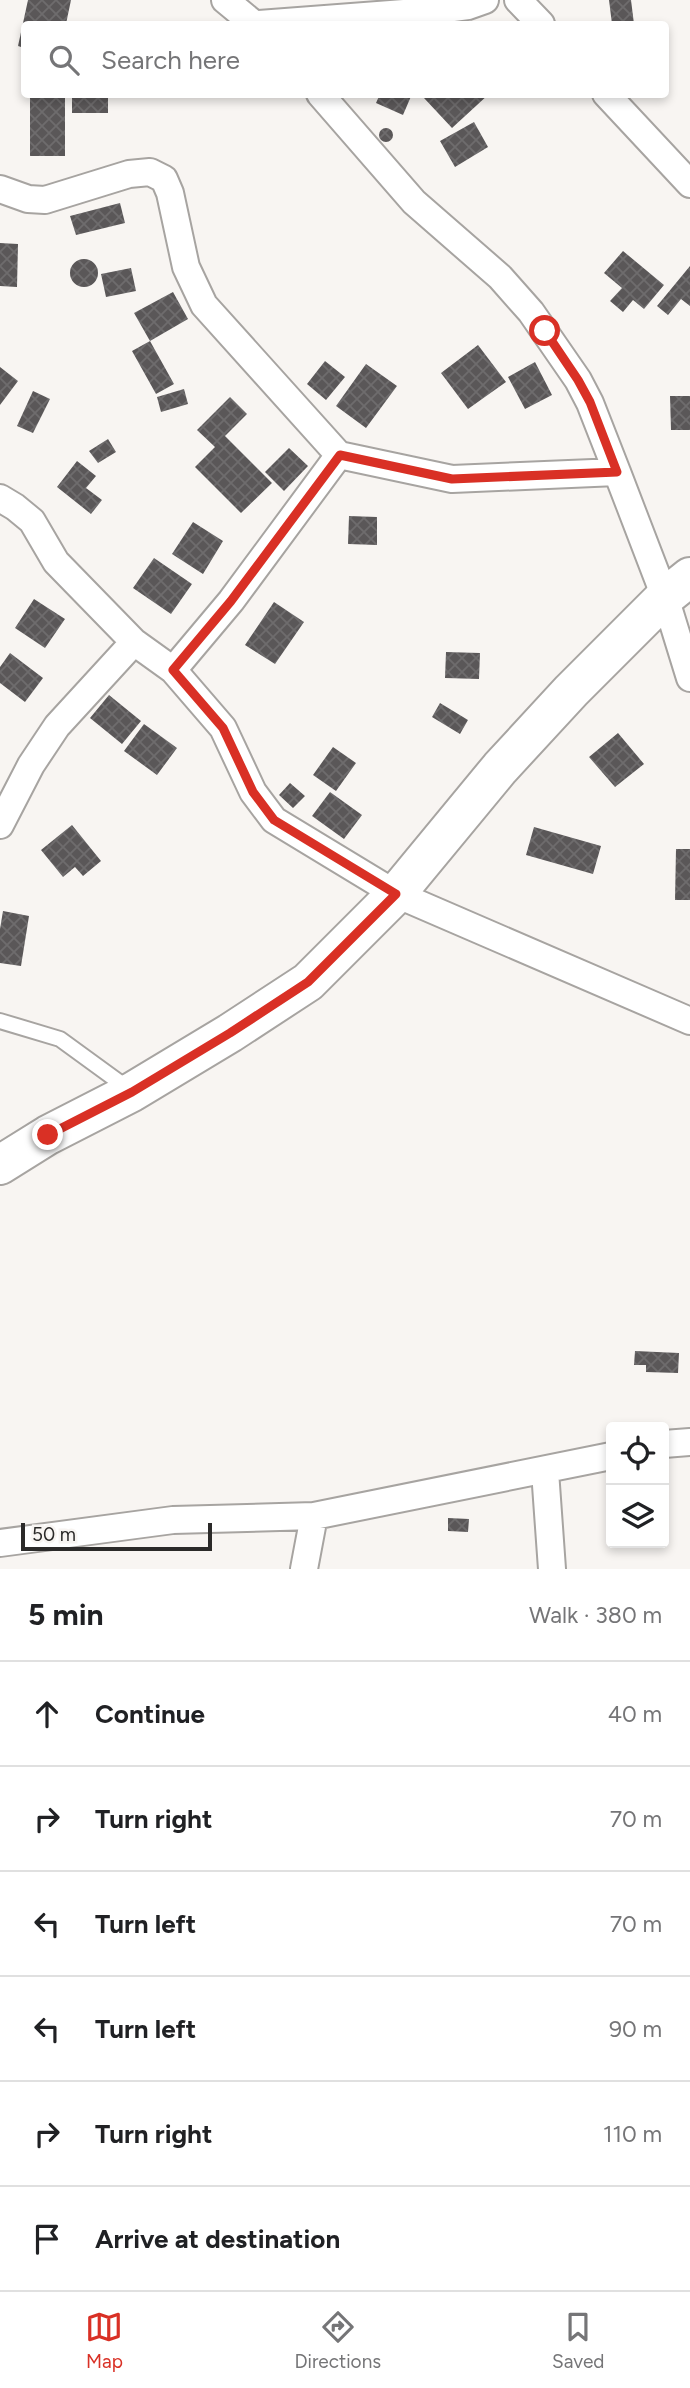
<!DOCTYPE html>
<html lang="en">
<head>
<meta charset="utf-8">
<style>
  :root { --surface:#fff; --page:#f2f2f2; --text:#202124; --muted:#757577; --line:#e0e0e0; --accent:#d93025 }
  body { margin:0; font-family:Figtree,sans-serif; background:var(--page); color:var(--text) }
  .controls { position:absolute; right:21px; bottom:21px; display:grid; overflow:hidden; border-radius:7px; box-shadow:0 4px 10px #0003 }
  .controls button { width:63px; height:63px; display:grid; place-items:center; padding:0; border:0; border-bottom:2px solid var(--line); background:var(--surface); color:var(--text); font:35px sans-serif }
  .scale { position:absolute; left:21px; bottom:18px; width:191px; box-sizing:border-box; padding-left:7px; border:4px solid #2b2a29; border-top:0; font-size:19px; line-height:24px; white-space:nowrap; color:#2b2a29; -webkit-text-stroke:5px #f8f5f2; paint-order:stroke }
  .stop { position:absolute; width:21px; height:21px; margin:-16px; border:5px solid #d93025; border-radius:50%; background:#fff }
  .stop.end { background:#d93025; border-color:#fff; box-shadow:0 2px 7px #0008 }
  .list { margin:0; padding:0; list-style:none }
  h2 { display:flex; justify-content:space-between; align-items:center; height:91px; margin:0; padding:0 28px; font-size:30px }
  h2 small { font-size:23px; font-weight:400; color:var(--muted) }
  .list li { display:grid; grid-template-columns:46px 1fr auto; gap:21px; align-items:center; box-sizing:border-box; height:105px; padding:0 28px; border-top:2px solid var(--line) }
  .list b { display:block; font-size:26px; white-space:nowrap }
  .list em { font-size:23px; font-style:normal; color:var(--muted) }
  .icon { flex:none; width:38px; height:38px; fill:none; stroke:currentColor; stroke-width:2; stroke-linecap:round; stroke-linejoin:round }
  .map { position:relative; flex:none; width:690px; height:1569px; overflow:hidden }
  .search { position:absolute; background:var(--surface); box-shadow:0 4px 10px #0003; left:21px; right:21px; top:21px; height:77px; display:flex; align-items:center; gap:18px; box-sizing:border-box; padding:0 24px; border-radius:7px; color:var(--muted); font-size:26px }
  .sheet { height:721px; background:var(--surface) }
  nav { display:flex; justify-content:space-around; align-items:center; box-sizing:border-box; height:98px; border-top:2px solid var(--line); background:var(--surface); font-size:19px; color:var(--muted) }
  nav a { display:grid; justify-items:center; gap:4px }
  nav .on { color:var(--accent) }
  .map>svg:first-child { display:block }
  .building { fill:url(#building-cross-hatch) }
  .lines { fill:none; stroke-linecap:round; stroke-linejoin:round }
  .lane-casing { stroke:#a7a4a1; stroke-width:18 }
  .street-casing { stroke:#a7a4a1; stroke-width:30 }
  .secondary-casing { stroke:#a7a4a1; stroke-width:42 }
  .lane { stroke:#fff; stroke-width:14 }
  .street { stroke:#fff; stroke-width:26 }
  .secondary { stroke:#fff; stroke-width:38 }
  .route { stroke:#d93025; stroke-width:9 }
</style>
</head>
<body>
<div class="map">
<svg width="690" height="1569" viewBox="0 0 690 1569">
  <defs>
    <pattern id="building-cross-hatch" width="8" height="8" patternUnits="userSpaceOnUse" patternTransform="scale(1.75)"><rect width="8" height="8" fill="#5a5758"/><path d="M0 0l8 8M0 8l8-8" fill="none" stroke="#6e6c6d"/></pattern>
  </defs>
  <rect width="100%" height="100%" fill="#f8f5f2"/>
  <path class="building" d="M 28,0 L 71,0 L 66,24 L 24,24 L 24,48 L 18,46 Z
    M 609,0 L 631,0 L 634,24 L 612,24 Z
    M 30,94 L 65,94 L 65,156 L 30,156 Z
    M 380,94 L 412,94 L 403,115 L 376,103 Z
    M 427,94 L 489,94 L 452,128 L 424,98 Z
    M 72,95 L 108,95 L 108,113 L 72,113 Z
    M 474,122 L 488,147 L 455,167 L 440,141 Z
    M379 135a7 7 0 1 1 14 0a7 7 0 1 1-14 0Z
    M 120,203 L 125,223 L 76,235 L 70,216 Z
    M 0,243 L 18,244 L 17,287 L 0,286 Z
    M 623,251 L 664,285 L 644,309 L 633,300 L 623,312 L 610,301 L 622,288 L 604,273 Z
    M70 273a14 14 0 1 1 28 0a14 14 0 1 1-28 0Z
    M 690,266 L 690,306 L 681,299 L 668,315 L 657,306 Z
    M 131,268 L 136,291 L 106,297 L 101,274 Z
    M 173,292 L 188,319 L 150,341 L 134,313 Z
    M 150,341 L 174,384 L 156,394 L 132,351 Z
    M 478,345 L 506,382 L 468,409 L 441,373 Z
    M 325,361 L 345,377 L 326,400 L 307,384 Z
    M 535,362 L 552,395 L 525,409 L 508,377 Z
    M 366,364 L 397,386 L 366,428 L 336,406 Z
    M 0,367 L 18,381 L 0,405 Z
    M 184,389 L 188,404 L 161,412 L 157,397 Z
    M 33,391 L 50,399 L 33,433 L 17,426 Z
    M 670,396 L 690,396 L 690,430 L 671,430 Z
    M 230,397 L 247,414 L 225,436 L 272,483 L 241,513 L 195,467 L 215,447 L 197,430 Z
    M 108,439 L 116,452 L 98,463 L 89,451 Z
    M 289,448 L 308,466 L 284,491 L 265,472 Z
    M 77,461 L 96,476 L 86,488 L 102,500 L 91,514 L 57,487 Z
    M 349,516 L 377,517 L 377,545 L 348,544 Z
    M 193,522 L 223,541 L 203,574 L 172,554 Z
    M 154,558 L 192,584 L 171,614 L 133,588 Z
    M 34,599 L 65,619 L 45,648 L 15,628 Z
    M 274,602 L 304,622 L 275,664 L 245,645 Z
    M 446,652 L 480,653 L 479,679 L 445,678 Z
    M 10,653 L 43,678 L 25,702 L 0,683 L 0,667 Z
    M 109,695 L 141,721 L 122,744 L 90,718 Z
    M 440,703 L 468,720 L 460,734 L 432,717 Z
    M 144,724 L 177,748 L 157,775 L 124,751 Z
    M 618,733 L 644,764 L 615,787 L 589,757 Z
    M 333,747 L 356,763 L 336,791 L 313,775 Z
    M 290,783 L 305,796 L 293,808 L 279,795 Z
    M 330,792 L 362,815 L 344,839 L 312,816 Z
    M 72,825 L 101,861 L 83,876 L 75,867 L 63,877 L 41,850 Z
    M 534,827 L 601,846 L 593,874 L 526,855 Z
    M 676,849 L 690,849 L 690,900 L 675,900 Z
    M 3,911 L 29,916 L 21,966 L 0,963 L 0,929 Z
    M 635,1351 L 679,1353 L 678,1373 L 646,1372 L 646,1365 L 634,1365 Z
    M 448,1518 L 469,1519 L 468,1532 L 448,1531 Z"/>
  <g class="lines">
    <defs>
      <path id="lane" d="M 0,1021 L 60,1039 L 130,1090"/>
      <path id="street" d="M 225,0 L 254,24
        M 518,0 L 541,24
        M 259,24 L 430,11 L 468,6 L 485,0
        M 320,94 L 414,202 L 500,277 L 531,312 L 578,380 L 590,403 L 617,472
        M 606,94 L 690,184
        M 0,189 L 28,199 L 45,200 L 129,174 L 150,172 L 164,179 L 170,193 L 186,267 L 204,305 L 339,455 L 452,479 L 617,472 L 665,597 L 690,678
        M 0,498 L 15,507 L 32,521 L 56,562 L 134,642 L 173,670 L 223,728 L 253,792 L 274,820 L 396,894 L 690,1021
        M 173,670 L 231,601 L 339,455
        M 0,825 L 31,765 L 57,726 L 134,642
        M 664,1444 L 690,1442
        M 545,1471 L 552,1569
        M 0,1543 L 173,1520 L 314,1516 L 611,1456
        M 304,1569 L 314,1516"/>
      <path id="secondary" d="M 0,1165 L 48,1135 L 132,1092 L 230,1033 L 308,982 L 396,894 L 500,768 L 571,691 L 665,597 L 690,577"/>
    </defs>
    <use href="#lane" class="lane-casing"/>
    <use href="#street" class="street-casing"/>
    <use href="#secondary" class="secondary-casing"/>
    <use href="#lane" class="lane"/>
    <use href="#street" class="street"/>
    <use href="#secondary" class="secondary"/>
  </g>
  <g class="lines">
    <path class="route" d="M 48,1135 L 132,1092 L 230,1033 L 308,982 L 396,894 L 274,820 L 253,792 L 223,728 L 173,670 L 231,601 L 340,455 L 452,479 L 617,472 L 590,402 L 578,380 L 545,331"/>
  </g>
</svg>
<div class="controls">
<button><svg class="icon" aria-label="locate" viewBox="0 0 24 24"><circle cx="12" cy="12" r="6"/><path d="M12 2v4M12 18v4M2 12h4M18 12h4"/></svg></button>
<button><svg class="icon" aria-label="layers" viewBox="0 0 24 24"><path d="M12 4l9 5-9 5-9-5zM3 14l9 5 9-5"/></svg></button>
</div>
<div class="scale">50 m</div>
<div class="stop" style="left:545px;top:331px"></div>
<div class="stop end" style="left:48px;top:1135px"></div>
<div class="search"><svg class="icon" aria-label="search" viewBox="0 0 24 24"><circle cx="10" cy="10" r="6"/><path d="M15 15l6 6"/></svg>Search here</div>
</div>
<section class="sheet">
<h2>5 min<small>Walk · 380 m</small></h2>
<ul class="list">
<li><svg class="icon" aria-label="ahead" viewBox="0 0 24 24"><path d="M12 20V5M6 11l6-6 6 6"/></svg><div><b>Continue</b></div><em>40 m</em></li>
<li><svg class="icon" aria-label="right" viewBox="0 0 24 24"><path d="M7 20v-9h11M14 6l5 5-5 5"/></svg><div><b>Turn right</b></div><em>70 m</em></li>
<li><svg class="icon" aria-label="left" viewBox="0 0 24 24"><path d="M17 20v-9H6M10 6l-5 5 5 5"/></svg><div><b>Turn left</b></div><em>70 m</em></li>
<li><svg class="icon" aria-label="left" viewBox="0 0 24 24"><path d="M17 20v-9H6M10 6l-5 5 5 5"/></svg><div><b>Turn left</b></div><em>90 m</em></li>
<li><svg class="icon" aria-label="right" viewBox="0 0 24 24"><path d="M7 20v-9h11M14 6l5 5-5 5"/></svg><div><b>Turn right</b></div><em>110 m</em></li>
<li><svg class="icon" aria-label="arrive" viewBox="0 0 24 24"><path d="M6 21V4h12l-3 4 3 4H6"/></svg><div><b>Arrive at destination</b></div></li>
</ul>
</section>
<nav>
<a class="on"><svg class="icon" aria-label="map" viewBox="0 0 24 24"><path d="M3 6l6-2 6 2 6-2v14l-6 2-6-2-6 2zM9 4v14M15 6v14"/></svg>Map</a>
<a><svg class="icon" aria-label="directions" viewBox="0 0 24 24"><path d="M12 3l9 9-9 9-9-9zM9 14v-3h6M13 9l2 2-2 2"/></svg>Directions</a>
<a><svg class="icon" aria-label="saved" viewBox="0 0 24 24"><path d="M7 4h10v16l-5-4-5 4z"/></svg>Saved</a>
</nav>
</body>
</html>
